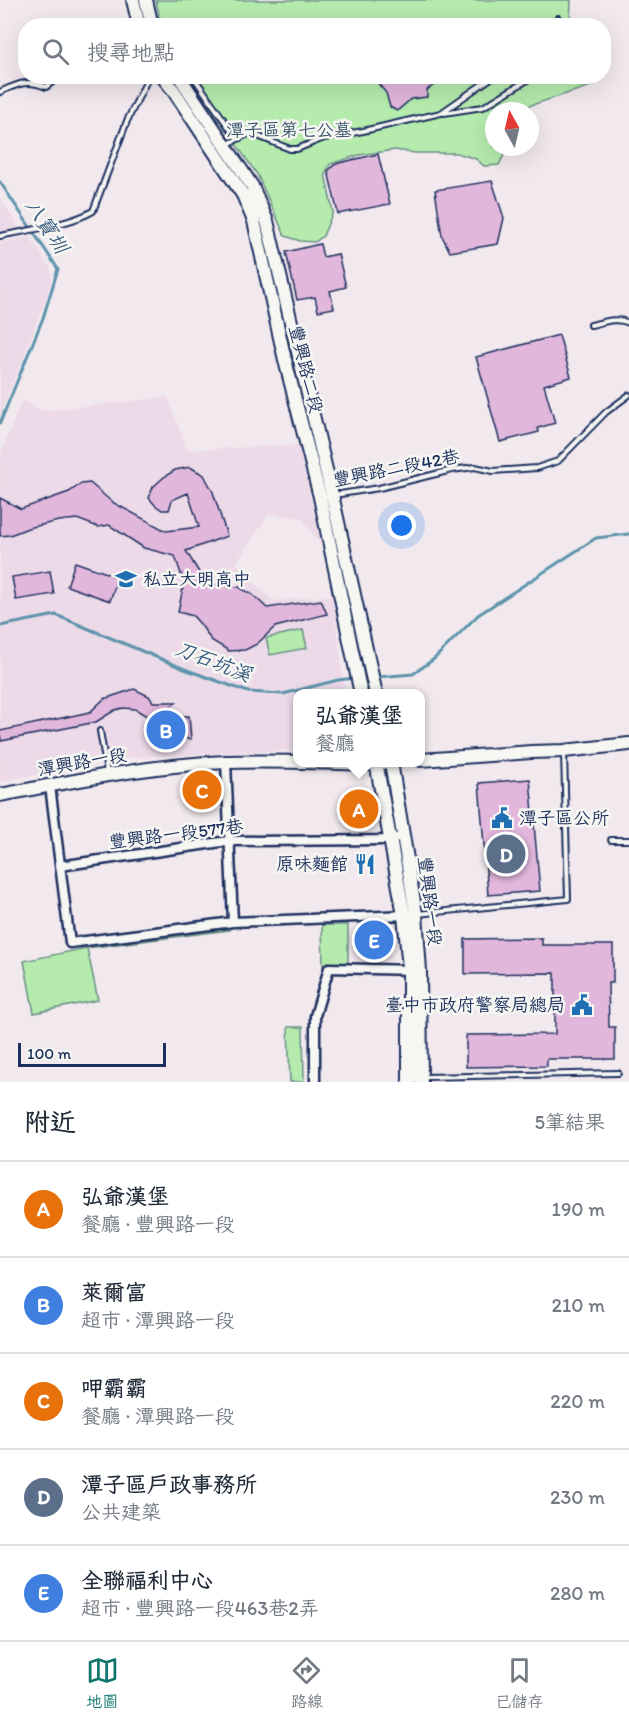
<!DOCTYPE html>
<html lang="zh-TW">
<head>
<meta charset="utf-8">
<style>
  :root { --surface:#fff; --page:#f6f6f7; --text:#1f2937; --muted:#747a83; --line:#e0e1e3; --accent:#0f766e }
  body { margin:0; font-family:Itim,"LXGW WenKai TC",sans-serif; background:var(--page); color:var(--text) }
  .compass { position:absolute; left:485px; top:102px; width:54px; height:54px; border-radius:50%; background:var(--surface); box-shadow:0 6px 24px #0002; rotate:352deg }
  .scale { position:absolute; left:18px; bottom:15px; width:148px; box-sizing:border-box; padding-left:6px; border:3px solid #1b2f5e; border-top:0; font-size:16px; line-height:21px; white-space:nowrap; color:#1b2f5e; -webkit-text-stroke:4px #f6f6f2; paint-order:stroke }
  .you { position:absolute; left:402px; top:526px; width:21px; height:21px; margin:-15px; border:4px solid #fff; border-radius:50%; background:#1a73e8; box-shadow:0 0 0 9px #1a73e833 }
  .badge { display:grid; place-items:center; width:39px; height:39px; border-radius:50%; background:var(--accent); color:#fff; font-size:20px; font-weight:700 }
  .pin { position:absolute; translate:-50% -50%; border:3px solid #fff; box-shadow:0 2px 6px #0006 }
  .popup { position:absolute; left:293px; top:689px; width:132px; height:78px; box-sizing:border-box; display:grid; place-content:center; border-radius:12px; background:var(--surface); filter:drop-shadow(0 2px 4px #0005); font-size:20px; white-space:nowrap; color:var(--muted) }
  .popup b { font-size:22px; color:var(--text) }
  .popup::after { content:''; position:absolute; left:50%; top:100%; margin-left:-12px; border:12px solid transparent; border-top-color:var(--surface) }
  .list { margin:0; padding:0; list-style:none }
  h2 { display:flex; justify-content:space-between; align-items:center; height:78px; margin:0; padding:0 24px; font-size:26px }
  h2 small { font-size:20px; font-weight:400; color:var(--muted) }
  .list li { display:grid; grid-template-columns:39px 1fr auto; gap:18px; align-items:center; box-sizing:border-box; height:96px; padding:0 24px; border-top:2px solid var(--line) }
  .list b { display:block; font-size:22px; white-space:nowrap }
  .list p { margin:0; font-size:20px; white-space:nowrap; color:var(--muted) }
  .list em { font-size:20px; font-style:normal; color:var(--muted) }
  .icon { flex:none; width:33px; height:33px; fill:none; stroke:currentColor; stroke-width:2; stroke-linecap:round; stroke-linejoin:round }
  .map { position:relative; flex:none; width:629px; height:1082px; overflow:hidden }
  .search { position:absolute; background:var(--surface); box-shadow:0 6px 24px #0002; left:18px; right:18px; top:18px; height:66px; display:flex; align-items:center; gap:15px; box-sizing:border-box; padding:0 21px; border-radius:24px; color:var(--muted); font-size:22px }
  .sheet { height:558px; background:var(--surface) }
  nav { display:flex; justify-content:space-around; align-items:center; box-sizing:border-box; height:84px; border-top:2px solid var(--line); background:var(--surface); font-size:16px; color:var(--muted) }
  nav a { display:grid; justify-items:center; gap:3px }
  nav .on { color:var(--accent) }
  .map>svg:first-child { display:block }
  .built { fill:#eddae9 }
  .green { fill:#b5ebad; stroke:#688d86; stroke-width:1.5 }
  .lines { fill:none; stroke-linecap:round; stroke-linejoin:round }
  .stream { stroke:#5c94ab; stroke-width:3 }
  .building { fill:#e2b7dc; stroke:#1b2f5e; stroke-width:1.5 }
  .lane-casing { stroke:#1b2f5e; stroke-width:8 }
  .street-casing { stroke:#1b2f5e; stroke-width:13 }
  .secondary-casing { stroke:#1b2f5e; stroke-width:16 }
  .lane { stroke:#f6f6f2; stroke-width:4 }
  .street { stroke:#f6f6f2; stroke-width:8 }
  .secondary { stroke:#f6f6f2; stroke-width:12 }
  .labels { text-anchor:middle; stroke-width:5; stroke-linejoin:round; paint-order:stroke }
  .park-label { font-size:18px; fill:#3a556e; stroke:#f6f6f2 }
  .street-label { font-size:18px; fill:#1b2f5e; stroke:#f6f6f2 }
  .poi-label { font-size:18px; fill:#1b2f5e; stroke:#f6f6f2; text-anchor:start }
  .water-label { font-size:20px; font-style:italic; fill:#36597e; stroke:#f6f6f2 }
</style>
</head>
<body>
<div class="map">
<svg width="629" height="1082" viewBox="0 0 629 1082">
  <rect width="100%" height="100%" fill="#f2e9ee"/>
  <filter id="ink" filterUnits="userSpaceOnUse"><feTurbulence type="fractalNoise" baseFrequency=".0167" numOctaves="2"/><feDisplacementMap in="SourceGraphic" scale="12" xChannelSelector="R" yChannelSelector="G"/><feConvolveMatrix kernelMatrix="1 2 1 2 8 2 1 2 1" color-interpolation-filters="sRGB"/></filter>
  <g filter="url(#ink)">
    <path class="built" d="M 0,198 L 20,229 L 0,232 Z
      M 30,237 L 51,269 L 52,283 L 0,417 L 0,242 Z
      M 168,397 L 187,450 L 299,445 L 322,547 L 301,518 L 269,514 L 236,563 L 273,601 L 333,595 L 345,693 L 298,694 L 297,750 L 117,758 L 0,782 L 0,455 L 22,400 L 43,411 Z"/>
    <path class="green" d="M 156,0 L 571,0 L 570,26 L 161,25 Z
      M 189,77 L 595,77 L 594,85 L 513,111 L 494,111 L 494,147 L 504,147 L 504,155 L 499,165 L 484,166 L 476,159 L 457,153 L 415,153 L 395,150 L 359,155 L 330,164 L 325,174 L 333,212 L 323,236 L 315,242 L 300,241 L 285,236 L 257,174 Z
      M 303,630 L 307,648 L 270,655 L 266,638 Z
      M 233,922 L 229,930 L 87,948 L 98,1000 L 34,1013 L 24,961 L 87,948 L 87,941 Z
      M 322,925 L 348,925 L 348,965 L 323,966 Z
      M 288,1027 L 303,1027 L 304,1082 L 290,1082 Z"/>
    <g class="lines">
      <path class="stream" d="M 0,182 L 58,269 L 43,318 L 0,423
        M 0,626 L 56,615 L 187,670 L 248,692 L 283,694 L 338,680 L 355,678
        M 377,677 L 413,674 L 434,659 L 478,615 L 596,538 L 629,534"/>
    </g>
    <path class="building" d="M 381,76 L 447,76 L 427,90 L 427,97 L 411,99 L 397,111 L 390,107 L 386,93 L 376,81 Z
      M 378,154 L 390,204 L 338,214 L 328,171 L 334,165 L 339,163 Z
      M 492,181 L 504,218 L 498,244 L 450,252 L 442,236 L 435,190 Z
      M 320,244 L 323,257 L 338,254 L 346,287 L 330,291 L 334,308 L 318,311 L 315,297 L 297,300 L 286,252 Z
      M 559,335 L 571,377 L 544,385 L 555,423 L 538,428 L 539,432 L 500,442 L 476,357 Z
      M 190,467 L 204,475 L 213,492 L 227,536 L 186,551 L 200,574 L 209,584 L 239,587 L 253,595 L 267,608 L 321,600 L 327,614 L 275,627 L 257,644 L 245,650 L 229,651 L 211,640 L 201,625 L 193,616 L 178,612 L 184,583 L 175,556 L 144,548 L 109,525 L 98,527 L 77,519 L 59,521 L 28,528 L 10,535 L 0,536 L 0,498 L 21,509 L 69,492 L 81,484 L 90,483 L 112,502 L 166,531 L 199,527 L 188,493 L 172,500 L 169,510 L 162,510 L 155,505 L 149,498 L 153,487 L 164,477 L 175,470 Z
      M 75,562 L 118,577 L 110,601 L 67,586 Z
      M 50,571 L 54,594 L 16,600 L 12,577 Z
      M 134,689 L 149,696 L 153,702 L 177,702 L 157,716 L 189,716 L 191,739 L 171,739 L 160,731 L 152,719 L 135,709 L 123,708 L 115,710 L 96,722 L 1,741 L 0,731 L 90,712 L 104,699 Z
      M 530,779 L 540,891 L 488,895 L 479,783 Z
      M 542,938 L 542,945 L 613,945 L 613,983 L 608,983 L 609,1027 L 615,1027 L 615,1059 L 547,1059 L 547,1066 L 466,1067 L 466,1035 L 555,1034 L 555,973 L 465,974 L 465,939 Z"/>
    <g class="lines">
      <defs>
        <path id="lane" d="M 558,18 L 558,26
          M 193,76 L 235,136 L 242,136
          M 0,92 C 18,84 27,79 46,87 L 60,76
          M 444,113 L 483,107 L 534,76
          M 226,145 L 250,133 L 290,149 L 297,149 L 324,138 L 363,131 L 441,113 L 494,76
          M 0,236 C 25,231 72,224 93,211 L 127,121 L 149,76
          M 591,325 C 604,322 617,317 629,323
          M 321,497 L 379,488 L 452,470 L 475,467 L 493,471 L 537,468 L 558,461 L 606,412 L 629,395
          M 100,731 L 107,772
          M 611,840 L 629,840
          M 417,914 L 568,899 L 564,753
          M 425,1077 L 618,1073"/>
        <path id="street" d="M 226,762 L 233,922
          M 50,786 L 70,943 L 233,922 L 407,915
          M 60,866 L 228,841 L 390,840 L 395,838
          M 315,1082 L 315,1016 L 329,968 L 414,970"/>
        <path id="secondary" d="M 133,0 L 139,26
          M 146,0 L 152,26
          M 162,76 L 174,91 L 243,195 L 254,221 L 285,360 L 320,497 L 361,694
          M 179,76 L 252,186 L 267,221 L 332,495 L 376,694
          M 421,760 L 531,752 L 564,751 L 629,744
          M 376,762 L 404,915 L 409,969 L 409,1082
          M 391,762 L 416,914 L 420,971 L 421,1082
          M 0,795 C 74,781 150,765 226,762 C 276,760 326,763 376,764 L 386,762"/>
      </defs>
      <use href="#lane" class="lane-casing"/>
      <use href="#street" class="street-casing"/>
      <use href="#secondary" class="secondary-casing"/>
      <use href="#lane" class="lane"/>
      <use href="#street" class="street"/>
      <use href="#secondary" class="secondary"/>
    </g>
  </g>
  <defs>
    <symbol id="school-bare" viewBox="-9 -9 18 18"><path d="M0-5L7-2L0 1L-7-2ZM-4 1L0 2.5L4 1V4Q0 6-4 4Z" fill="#1f6fb2" stroke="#f6f6f2" stroke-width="2.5" paint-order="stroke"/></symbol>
    <symbol id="civic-bare" viewBox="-9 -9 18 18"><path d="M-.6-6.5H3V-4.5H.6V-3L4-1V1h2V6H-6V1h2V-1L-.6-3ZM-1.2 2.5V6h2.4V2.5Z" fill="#1f6fb2" stroke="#f6f6f2" stroke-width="2.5" paint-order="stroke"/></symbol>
    <symbol id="restaurant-bare" viewBox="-9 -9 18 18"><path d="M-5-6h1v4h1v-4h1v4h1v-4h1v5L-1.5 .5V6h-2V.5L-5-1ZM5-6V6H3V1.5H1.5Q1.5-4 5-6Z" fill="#1f6fb2" stroke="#f6f6f2" stroke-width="2.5" paint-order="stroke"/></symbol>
  </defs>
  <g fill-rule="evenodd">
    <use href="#school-bare" x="111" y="564" width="30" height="30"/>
    <use href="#civic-bare" x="487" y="803" width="30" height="30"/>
    <use href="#restaurant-bare" x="350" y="849" width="30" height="30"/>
    <use href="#civic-bare" x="567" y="990" width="30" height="30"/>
  </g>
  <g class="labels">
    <g class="park-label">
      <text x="289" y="136">潭子區第七公墓</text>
    </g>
    <g class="street-label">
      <text transform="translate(306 369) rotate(76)" y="6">豐興路二段</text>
      <text transform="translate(396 468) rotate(-11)" y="6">豐興路二段42巷</text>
      <text transform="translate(82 762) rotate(-10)" y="6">潭興路一段</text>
      <text transform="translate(176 834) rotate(-7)" y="6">豐興路一段577巷</text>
      <text transform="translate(430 901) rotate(83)" y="6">豐興路一段</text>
    </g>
    <g class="poi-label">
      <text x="143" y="585">私立大明高中</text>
      <text x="519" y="824">潭子區公所</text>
      <text x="348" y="870" text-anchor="end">原味麵館</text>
      <text x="565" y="1011" text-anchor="end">臺中市政府警察局總局</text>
    </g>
    <g class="water-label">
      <text transform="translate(47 226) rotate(56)" y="7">八寶圳</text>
      <text transform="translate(213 661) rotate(21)" y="7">刀石坑溪</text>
    </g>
  </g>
</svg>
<svg class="compass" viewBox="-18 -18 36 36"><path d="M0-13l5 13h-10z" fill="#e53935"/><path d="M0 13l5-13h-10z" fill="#747a83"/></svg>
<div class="scale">100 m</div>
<div class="you"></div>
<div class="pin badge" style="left:359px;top:809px;background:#e8710a">A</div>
<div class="popup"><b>弘爺漢堡</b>餐廳</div>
<div class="pin badge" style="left:166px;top:730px;background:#3f7fe0">B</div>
<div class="pin badge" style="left:202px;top:790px;background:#e8710a">C</div>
<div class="pin badge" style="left:506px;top:854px;background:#5c6f8a">D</div>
<div class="pin badge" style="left:374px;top:940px;background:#3f7fe0">E</div>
<div class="search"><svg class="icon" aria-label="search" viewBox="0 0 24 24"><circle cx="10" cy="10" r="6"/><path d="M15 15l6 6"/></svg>搜尋地點</div>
</div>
<section class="sheet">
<h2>附近<small>5筆結果</small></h2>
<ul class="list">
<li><span class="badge" style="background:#e8710a">A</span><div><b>弘爺漢堡</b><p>餐廳 · 豐興路一段</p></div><em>190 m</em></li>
<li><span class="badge" style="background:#3f7fe0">B</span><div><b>萊爾富</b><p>超市 · 潭興路一段</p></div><em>210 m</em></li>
<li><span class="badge" style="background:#e8710a">C</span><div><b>呷霸霸</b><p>餐廳 · 潭興路一段</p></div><em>220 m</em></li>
<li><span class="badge" style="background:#5c6f8a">D</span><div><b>潭子區戶政事務所</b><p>公共建築</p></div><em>230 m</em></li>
<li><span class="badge" style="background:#3f7fe0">E</span><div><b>全聯福利中心</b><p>超市 · 豐興路一段463巷2弄</p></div><em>280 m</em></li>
</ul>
</section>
<nav>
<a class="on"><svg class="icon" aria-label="map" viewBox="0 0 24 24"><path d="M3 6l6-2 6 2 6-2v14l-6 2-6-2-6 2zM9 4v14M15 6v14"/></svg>地圖</a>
<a><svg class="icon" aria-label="directions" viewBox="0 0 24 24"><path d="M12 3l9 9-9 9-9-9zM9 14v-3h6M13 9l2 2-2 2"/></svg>路線</a>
<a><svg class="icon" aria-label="saved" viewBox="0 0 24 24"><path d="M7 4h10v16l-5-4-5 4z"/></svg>已儲存</a>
</nav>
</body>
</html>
